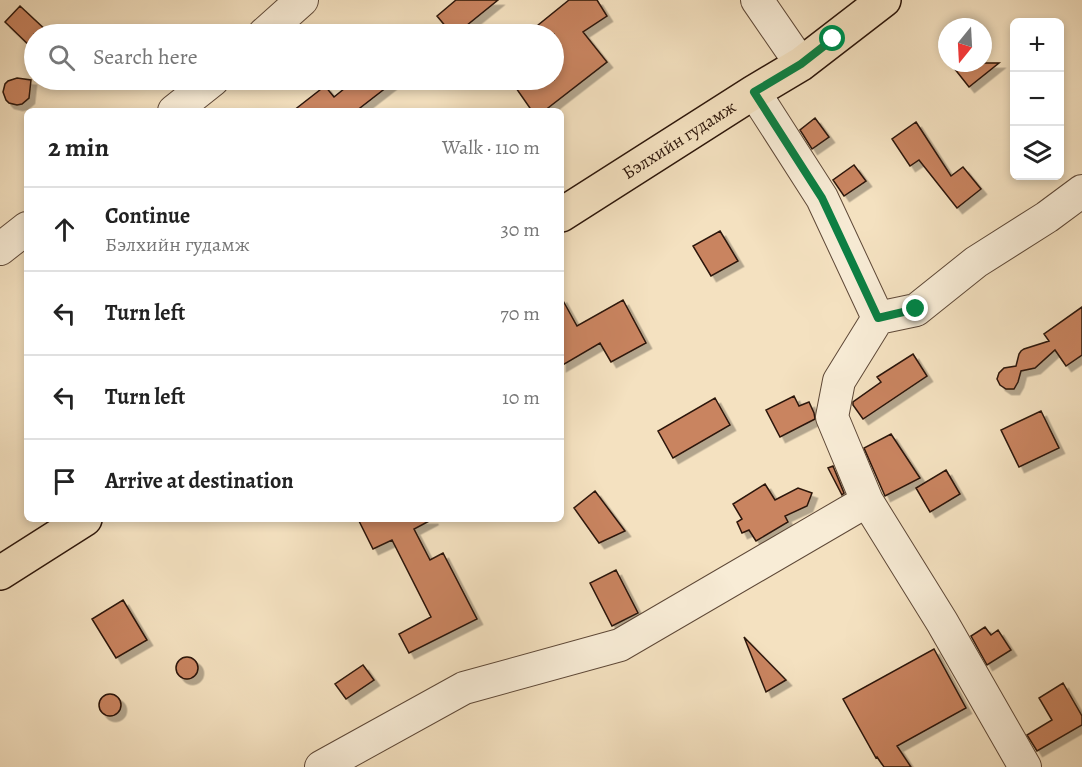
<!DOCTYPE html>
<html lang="en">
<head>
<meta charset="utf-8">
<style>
  :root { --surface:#fff; --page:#f2f2f2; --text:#222; --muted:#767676; --line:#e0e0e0 }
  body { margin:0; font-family:Alegreya,serif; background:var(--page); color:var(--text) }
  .controls { position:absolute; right:18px; top:18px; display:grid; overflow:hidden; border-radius:9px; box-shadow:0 3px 9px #0003 }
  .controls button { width:54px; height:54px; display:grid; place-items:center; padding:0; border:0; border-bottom:2px solid var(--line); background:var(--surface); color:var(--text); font:30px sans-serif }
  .compass { position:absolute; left:938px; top:18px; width:54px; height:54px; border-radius:50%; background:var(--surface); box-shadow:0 3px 9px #0003; rotate:198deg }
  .stop { position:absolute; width:18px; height:18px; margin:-14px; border:4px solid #0b8043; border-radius:50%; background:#fff }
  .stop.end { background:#0b8043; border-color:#fff; box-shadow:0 2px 6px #0008 }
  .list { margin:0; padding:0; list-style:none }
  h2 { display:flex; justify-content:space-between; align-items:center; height:78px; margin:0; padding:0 24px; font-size:26px }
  h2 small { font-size:20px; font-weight:400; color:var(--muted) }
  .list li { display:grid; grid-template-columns:39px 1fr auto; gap:18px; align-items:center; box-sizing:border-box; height:84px; padding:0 24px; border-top:2px solid var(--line) }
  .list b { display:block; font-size:22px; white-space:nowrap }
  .list p { margin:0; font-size:20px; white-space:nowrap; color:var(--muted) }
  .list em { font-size:20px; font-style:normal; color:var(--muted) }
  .icon { flex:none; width:33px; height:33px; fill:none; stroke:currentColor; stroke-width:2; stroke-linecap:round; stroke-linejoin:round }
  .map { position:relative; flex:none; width:1082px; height:767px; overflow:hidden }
  .search { position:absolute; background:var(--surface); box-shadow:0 3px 9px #0003; left:24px; top:24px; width:540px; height:66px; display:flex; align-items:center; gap:15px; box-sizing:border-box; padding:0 21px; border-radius:33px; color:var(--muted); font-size:22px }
  .panel { position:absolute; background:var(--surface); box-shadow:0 3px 9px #0003; left:24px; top:108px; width:540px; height:414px; border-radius:9px }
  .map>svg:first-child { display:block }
  .building { fill:#c98461; stroke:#2c1509; stroke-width:1.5; filter:url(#shadow) }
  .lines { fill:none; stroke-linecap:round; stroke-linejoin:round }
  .minor-casing { stroke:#5e4837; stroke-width:34 }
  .major-casing { stroke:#2c1509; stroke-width:36 }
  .minor { stroke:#f8ecd6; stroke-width:32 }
  .major { stroke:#f4e1c0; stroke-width:33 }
  .route { stroke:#0b8043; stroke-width:8 }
  .labels { text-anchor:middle; stroke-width:6; stroke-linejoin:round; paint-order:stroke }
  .street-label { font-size:18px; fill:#2c1509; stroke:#f8ecd6 }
</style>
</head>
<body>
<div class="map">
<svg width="1082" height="767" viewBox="0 0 1082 767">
  <defs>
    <filter id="shadow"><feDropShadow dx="5.5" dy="5.5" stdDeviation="0" flood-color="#0004"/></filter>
  </defs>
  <rect width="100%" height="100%" fill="#f4e1c0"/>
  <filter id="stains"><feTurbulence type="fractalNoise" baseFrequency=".00333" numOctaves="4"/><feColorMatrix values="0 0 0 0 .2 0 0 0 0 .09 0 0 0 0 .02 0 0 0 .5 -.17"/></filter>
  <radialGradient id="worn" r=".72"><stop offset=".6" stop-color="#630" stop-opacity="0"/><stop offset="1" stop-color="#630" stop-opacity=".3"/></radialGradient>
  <path class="building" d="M 456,0 L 498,0 L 456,34 L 452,34 L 437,16 Z
    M 569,0 L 597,0 L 607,16 L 583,32 L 607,62 L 544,111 L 532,111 L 516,88 L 528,80 L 554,80 L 554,34 L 527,34 Z
    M 20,6 L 50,34 L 34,34 L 34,50 L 5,22 Z
    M 950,63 L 999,63 L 969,87 Z
    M 17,78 L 31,80 L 29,98 L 22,104 L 17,105 L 9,103 L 6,100 L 3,92 L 5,84 L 8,81 Z
    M 355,80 L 396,80 L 356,111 L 293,111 L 325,86 L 334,97 Z
    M 815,118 L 829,137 L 812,149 L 800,130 Z
    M 916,122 L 951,176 L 963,167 L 981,189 L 957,208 L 919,160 L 910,166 L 892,139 Z
    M 854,165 L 866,181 L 844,196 L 833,180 Z
    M 720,231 L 738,261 L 711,276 L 693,246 Z
    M 561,297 L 577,326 L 623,300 L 646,343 L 611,362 L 600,343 L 561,366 Z
    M 1082,307 L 1082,355 L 1066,366 L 1055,350 L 1035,368 L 1021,371 L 1018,382 L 1014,389 L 1006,389 L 1000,385 L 997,379 L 999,373 L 1004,368 L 1016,366 L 1019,354 L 1021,351 L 1024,349 L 1049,341 L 1044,334 Z
    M 913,354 L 927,376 L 863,419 L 853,405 L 853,402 L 881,382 L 877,377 Z
    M 794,396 L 799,406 L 809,402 L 814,413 L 815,419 L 780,437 L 766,410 Z
    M 715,398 L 730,425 L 673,458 L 658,431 Z
    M 1041,411 L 1059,448 L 1019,467 L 1001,430 Z
    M 891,434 L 920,478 L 885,496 L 864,448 Z
    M 833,466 L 844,493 L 842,495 L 828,468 Z
    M 946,470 L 960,494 L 930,512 L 916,488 Z
    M 765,484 L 775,500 L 798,488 L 812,493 L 807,506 L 785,516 L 788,522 L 756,541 L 749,530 L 742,533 L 737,522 L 742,519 L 733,504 Z
    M 595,491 L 625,531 L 599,543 L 574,508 Z
    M 358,519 L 433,519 L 414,529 L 430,560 L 443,553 L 477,619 L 409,653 L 399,634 L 431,617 L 392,540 L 373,549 Z
    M 616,570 L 638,613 L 612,626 L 590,583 Z
    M 123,600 L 147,640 L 116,658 L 92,619 Z
    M 985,627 L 991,635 L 998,630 L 1011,650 L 987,665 L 971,636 Z
    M 744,637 L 786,680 L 766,692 Z
    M 934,649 L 966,708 L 897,746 L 911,767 L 884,767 L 877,757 L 876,758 L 843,699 Z
    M176 668a11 11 0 1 1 22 0a11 11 0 1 1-22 0Z
    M 363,665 L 374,680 L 346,699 L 335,684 Z
    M 1063,683 L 1082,716 L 1082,725 L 1037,751 L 1027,735 L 1052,720 L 1039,698 Z
    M99 705a11 11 0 1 1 22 0a11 11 0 1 1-22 0Z"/>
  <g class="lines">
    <defs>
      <path id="minor" d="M 757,0 L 801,64
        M 264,34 L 302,0
        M 754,92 L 822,198 L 878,318 L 839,381 L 832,417 L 867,501 L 942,622 L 1025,767
        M 174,111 L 213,80
        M 0,249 L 27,228
        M 878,318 L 916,310 L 976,262 L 1047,217 L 1082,191
        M 321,767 L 464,688 L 620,645 L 867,501"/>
      <g id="major">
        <path id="s1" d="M 561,215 L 754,92 L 801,64 L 884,0"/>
        <path d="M 0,573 L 85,519"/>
      </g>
    </defs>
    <use href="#minor" class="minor-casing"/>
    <use href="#major" class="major-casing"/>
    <use href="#minor" class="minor"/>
    <use href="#major" class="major"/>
  </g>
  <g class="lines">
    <path class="route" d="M 833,39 L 801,64 L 754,92 L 822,198 L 878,318 L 916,309"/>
  </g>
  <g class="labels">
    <g class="street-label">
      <text dy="6" stroke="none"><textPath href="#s1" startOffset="140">Бэлхийн гудамж</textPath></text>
    </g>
  </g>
  <rect width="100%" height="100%" filter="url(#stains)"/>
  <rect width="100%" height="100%" fill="url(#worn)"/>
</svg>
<div class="controls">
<button>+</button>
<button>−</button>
<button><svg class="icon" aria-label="layers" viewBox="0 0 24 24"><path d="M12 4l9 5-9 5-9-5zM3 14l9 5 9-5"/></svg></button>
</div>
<svg class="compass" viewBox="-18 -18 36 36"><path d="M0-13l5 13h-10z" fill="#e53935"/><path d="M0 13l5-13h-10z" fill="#767676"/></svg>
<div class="stop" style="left:833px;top:39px"></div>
<div class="stop end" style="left:916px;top:309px"></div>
<div class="search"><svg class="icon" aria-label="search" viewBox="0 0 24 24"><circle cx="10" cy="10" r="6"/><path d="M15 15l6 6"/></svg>Search here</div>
<section class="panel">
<h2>2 min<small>Walk · 110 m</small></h2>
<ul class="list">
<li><svg class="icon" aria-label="ahead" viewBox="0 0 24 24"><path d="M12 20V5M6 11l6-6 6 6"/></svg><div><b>Continue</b><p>Бэлхийн гудамж</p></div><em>30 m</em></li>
<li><svg class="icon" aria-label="left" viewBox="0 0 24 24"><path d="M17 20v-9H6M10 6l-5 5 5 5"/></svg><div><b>Turn left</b></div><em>70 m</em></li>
<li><svg class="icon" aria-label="left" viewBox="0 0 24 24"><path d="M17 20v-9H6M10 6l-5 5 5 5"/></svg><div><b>Turn left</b></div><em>10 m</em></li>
<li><svg class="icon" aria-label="arrive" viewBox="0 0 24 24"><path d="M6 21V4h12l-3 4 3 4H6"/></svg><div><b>Arrive at destination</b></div></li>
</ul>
</section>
</div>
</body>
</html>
